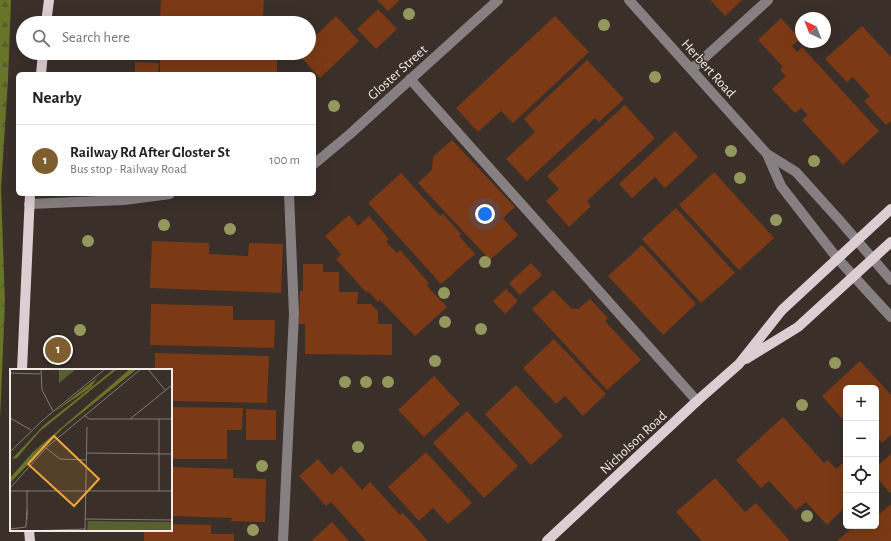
<!DOCTYPE html>
<html lang="en">
<head>
<meta charset="utf-8">
<style>
  :root { --surface:#fff; --page:#f6f6f6; --text:#222; --muted:#767676; --line:#e0e0e0; --accent:#7e5e2e }
  body { margin:0; font-family:"Alegreya Sans",sans-serif; background:var(--page); color:var(--text) }
  .controls { position:absolute; right:12px; bottom:12px; display:grid; overflow:hidden; border-radius:6px; box-shadow:0 4px 16px #0002 }
  .controls button { width:36px; height:36px; display:grid; place-items:center; padding:0; border:0; border-bottom:1px solid var(--line); background:var(--surface); color:var(--text); font:20px sans-serif }
  .compass { position:absolute; left:795px; top:12px; width:36px; height:36px; border-radius:50%; background:var(--surface); box-shadow:0 4px 16px #0002; rotate:317deg }
  .you { position:absolute; left:485px; top:214px; width:14px; height:14px; margin:-10px; border:3px solid #fff; border-radius:50%; background:#1a73e8; box-shadow:0 0 0 6px #1a73e833 }
  .badge { display:grid; place-items:center; width:26px; height:26px; border-radius:50%; background:var(--accent); color:#fff; font-size:13px; font-weight:700 }
  .pin { position:absolute; translate:-50% -50%; border:2px solid #fff; box-shadow:0 1px 4px #0006 }
  .list { margin:0; padding:0; list-style:none }
  h2 { display:flex; justify-content:space-between; align-items:center; height:52px; margin:0; padding:0 16px; font-size:17px }
  h2 small { font-size:13px; font-weight:400; color:var(--muted) }
  .list li { display:grid; grid-template-columns:26px 1fr auto; gap:12px; align-items:center; box-sizing:border-box; height:72px; padding:0 16px; border-top:1px solid var(--line) }
  .list b { display:block; font-size:15px; white-space:nowrap }
  .list p { margin:0; font-size:13px; white-space:nowrap; color:var(--muted) }
  .list em { font-size:13px; font-style:normal; color:var(--muted) }
  .icon { flex:none; width:22px; height:22px; fill:none; stroke:currentColor; stroke-width:2; stroke-linecap:round; stroke-linejoin:round }
  .map { position:relative; flex:none; width:891px; height:541px; overflow:hidden }
  .search { position:absolute; background:var(--surface); box-shadow:0 4px 16px #0002; left:16px; top:16px; width:300px; height:44px; display:flex; align-items:center; gap:10px; box-sizing:border-box; padding:0 14px; border-radius:22px; color:var(--muted); font-size:15px }
  .panel { position:absolute; background:var(--surface); box-shadow:0 4px 16px #0002; left:16px; top:72px; width:300px; height:124px; border-radius:6px }
  .map>svg:first-child { display:block }
  .forest { fill:url(#forest-firs) }
  .building { fill:#7b3a15 }
  .lines { fill:none; stroke-linecap:round; stroke-linejoin:round }
  .minor { stroke:#878082; stroke-width:10 }
  .major { stroke:#dcced2; stroke-width:10 }
  .tree { fill:#93995c }
  .labels { text-anchor:middle; stroke-width:3; stroke-linejoin:round; paint-order:stroke }
  .street-label { font-size:14px; fill:#f2eae7; stroke:#3a2f29 }
  .inset-road { fill:none; stroke:#847a75; stroke-width:1 }
  .view { fill:#efa73d; fill-opacity:0.15; stroke:#efa73d; stroke-width:2 }
  .inset-edge { fill:none; stroke:#f2eae7; stroke-width:2 }
</style>
</head>
<body>
<div class="map">
<svg width="891" height="541" viewBox="0 0 891 541">
  <defs>
    <pattern id="forest-firs" width="22" height="20" patternUnits="userSpaceOnUse"><rect width="22" height="20" fill="#687427"/><path d="M5 1l3.5 6h-7zM16 11l3.5 6h-7z" fill="#585d36"/></pattern>
  </defs>
  <rect width="100%" height="100%" fill="#3a2f29"/>
  <path class="forest" d="M 0,0 L 11,0 L 8,80 L 1,188 L 5,302 L 0,419 Z"/>
  <path class="building" d="M 161,0 L 264,0 L 263,19 L 160,17 Z
    M 377,0 L 400,0 L 388,11 Z
    M 710,0 L 742,0 L 725,16 Z
    M 378,9 L 397,29 L 376,49 L 357,29 Z
    M 336,16 L 359,41 L 320,78 L 297,53 L 309,53 L 309,42 Z
    M 555,16 L 589,52 L 513,123 L 501,111 L 478,132 L 456,108 Z
    M 781,18 L 800,39 L 792,46 L 797,52 L 802,47 L 879,131 L 843,165 L 802,120 L 808,115 L 801,108 L 795,113 L 772,89 L 786,76 L 780,70 L 783,67 L 758,40 Z
    M 862,26 L 891,57 L 891,121 L 886,125 L 864,101 L 870,96 L 853,77 L 847,82 L 825,59 Z
    M 160,53 L 277,53 L 277,74 L 160,74 Z
    M 587,60 L 624,99 L 599,122 L 595,118 L 527,181 L 506,159 L 535,132 L 524,119 Z
    M 135,62 L 159,63 L 158,74 L 135,74 Z
    M 625,105 L 655,138 L 587,201 L 591,206 L 569,227 L 546,201 L 559,189 L 547,176 Z
    M 675,131 L 698,157 L 665,188 L 655,177 L 632,198 L 619,184 Z
    M 452,140 L 515,207 L 503,218 L 518,235 L 490,260 L 418,183 L 432,170 L 433,157 Z
    M 714,172 L 774,238 L 739,270 L 679,205 Z
    M 401,173 L 440,216 L 443,214 L 461,234 L 459,236 L 475,254 L 441,284 L 368,203 Z
    M 676,208 L 735,273 L 701,303 L 642,239 Z
    M 349,215 L 358,226 L 369,216 L 389,239 L 386,242 L 397,253 L 400,250 L 429,283 L 427,286 L 447,307 L 415,336 L 380,300 L 378,302 L 368,291 L 366,292 L 336,259 L 341,254 L 325,236 Z
    M 152,241 L 209,243 L 209,254 L 248,256 L 249,243 L 283,244 L 281,293 L 150,288 Z
    M 642,245 L 696,304 L 663,335 L 608,276 Z
    M 531,263 L 542,275 L 520,295 L 509,283 Z
    M 303,264 L 323,264 L 323,272 L 339,272 L 339,292 L 358,292 L 357,304 L 371,304 L 378,311 L 378,324 L 392,324 L 392,355 L 305,354 L 305,324 L 299,324 L 300,291 L 303,291 Z
    M 506,289 L 518,301 L 505,314 L 493,301 Z
    M 553,290 L 571,308 L 578,309 L 590,299 L 608,318 L 605,321 L 641,360 L 607,390 L 532,309 Z
    M 151,304 L 233,306 L 233,320 L 275,320 L 274,348 L 150,345 Z
    M 554,339 L 606,394 L 583,416 L 565,396 L 556,404 L 523,368 Z
    M 155,353 L 269,356 L 267,403 L 171,401 L 171,370 L 155,370 Z
    M 860,361 L 891,395 L 891,435 L 882,443 L 877,437 L 876,438 L 876,388 L 846,388 L 846,423 L 822,396 Z
    M 434,376 L 460,404 L 424,437 L 398,410 Z
    M 516,385 L 563,436 L 531,465 L 485,414 Z
    M 171,407 L 243,408 L 242,430 L 227,430 L 227,459 L 171,459 Z
    M 246,409 L 276,410 L 276,440 L 246,440 Z
    M 467,411 L 518,466 L 484,498 L 433,443 Z
    M 783,417 L 824,463 L 828,460 L 836,469 L 845,461 L 846,462 L 846,503 L 842,507 L 843,509 L 827,525 L 806,502 L 796,510 L 769,481 L 761,488 L 736,460 Z
    M 426,452 L 472,503 L 448,524 L 433,508 L 419,521 L 388,487 Z
    M 891,454 L 891,492 L 890,493 L 876,477 L 876,467 Z
    M 318,459 L 332,475 L 341,466 L 362,490 L 370,482 L 400,515 L 403,513 L 428,541 L 366,541 L 331,502 L 326,506 L 299,476 Z
    M 171,467 L 233,469 L 233,478 L 266,479 L 265,522 L 231,521 L 232,518 L 171,516 Z
    M 715,478 L 745,512 L 756,503 L 790,541 L 702,541 L 676,512 Z
    M 891,504 L 891,541 L 837,541 L 851,529 L 852,530 L 857,526 L 876,526 L 876,517 Z
    M 332,522 L 349,541 L 311,541 Z
    M 171,524 L 211,525 L 211,534 L 234,534 L 234,541 L 144,541 L 144,530 L 171,530 Z"/>
  <g class="lines">
    <path class="minor" d="M 629,0 L 767,154 L 796,172 L 841,222 L 891,280
      M 692,69 L 768,0
      M 410,79 L 697,401
      M 767,154 L 781,186 L 837,258 L 891,317
      M 314,164 L 350,134 L 498,0
      M 29,204 L 124,200 L 170,194
      M 283,541 L 294,314 L 289,194"/>
    <path class="major" d="M 46,23 L 49,0
      M 41,74 L 43,53
      M 746,359 L 798,327 L 891,242
      M 22,370 L 30,194
      M 29,530 L 30,541
      M 547,541 L 697,401 L 739,364 L 782,310 L 891,209"/>
  </g>
  <g class="tree">
    <circle cx="409" cy="14" r="6"/>
    <circle cx="604" cy="25" r="6"/>
    <circle cx="655" cy="77" r="6"/>
    <circle cx="334" cy="106" r="6"/>
    <circle cx="731" cy="151" r="6"/>
    <circle cx="814" cy="161" r="6"/>
    <circle cx="740" cy="178" r="6"/>
    <circle cx="776" cy="220" r="6"/>
    <circle cx="164" cy="225" r="6"/>
    <circle cx="230" cy="229" r="6"/>
    <circle cx="88" cy="241" r="6"/>
    <circle cx="485" cy="262" r="6"/>
    <circle cx="444" cy="293" r="6"/>
    <circle cx="445" cy="322" r="6"/>
    <circle cx="481" cy="329" r="6"/>
    <circle cx="80" cy="330" r="6"/>
    <circle cx="435" cy="361" r="6"/>
    <circle cx="835" cy="363" r="6"/>
    <circle cx="345" cy="382" r="6"/>
    <circle cx="366" cy="382" r="6"/>
    <circle cx="388" cy="382" r="6"/>
    <circle cx="802" cy="405" r="6"/>
    <circle cx="358" cy="447" r="6"/>
    <circle cx="262" cy="466" r="6"/>
    <circle cx="807" cy="516" r="6"/>
    <circle cx="253" cy="530" r="6"/>
  </g>
  <g class="labels">
    <g class="street-label">
      <text transform="translate(709 68) rotate(48)" y="5">Herbert Road</text>
      <text transform="translate(397 72) rotate(-42)" y="5">Gloster Street</text>
      <text transform="translate(633 442) rotate(-43)" y="5">Nicholson Road</text>
    </g>
  </g>
  <g transform="translate(10 369)">
    <rect width="162" height="162" fill="#3a2f29"/>
    <path d="M 104,0 L 107,0 L 29,63 L 7,89 L 2,90 L 33,57 ZM 120,0 L 127,0 L 53,59 L 1,113 L 0,109 L 23,83 ZM 87,9 L 81,18 L 43,44 L 82,13 Z" fill="#687427"/>
    <path d="M 49,0 L 66,0 L 49,14 ZM 78,152 L 162,153 L 162,162 L 77,162 Z" fill="#586031"/>
    <path class="inset-road" d="M 31,0 L 32,21 L 43,42M 138,0 L 155,21M 0,4 L 30,5M 74,46 L 79,50 L 162,50M 0,49 L 21,61M 120,50 L 162,16M 36,79 L 50,90 L 76,91M 0,83 L 34,50 L 95,0M 76,84 L 162,85M 0,119 L 37,78 L 131,0M 0,122 L 162,122M 149,122 L 149,50M 17,150 L 17,121M 75,150 L 162,151M 0,160 L 16,158 L 17,141M 18,162 L 75,160M 75,162 L 77,58"/>
    <path class="view" d="M 44,67 L 89,110 L 64,137 L 18,95 Z"/>
    <rect width="162" height="162" class="inset-edge"/>
  </g>
</svg>
<div class="controls">
<button>+</button>
<button>−</button>
<button><svg class="icon" aria-label="locate" viewBox="0 0 24 24"><circle cx="12" cy="12" r="6"/><path d="M12 2v4M12 18v4M2 12h4M18 12h4"/></svg></button>
<button><svg class="icon" aria-label="layers" viewBox="0 0 24 24"><path d="M12 4l9 5-9 5-9-5zM3 14l9 5 9-5"/></svg></button>
</div>
<svg class="compass" viewBox="-18 -18 36 36"><path d="M0-13l5 13h-10z" fill="#e53935"/><path d="M0 13l5-13h-10z" fill="#767676"/></svg>
<div class="you"></div>
<div class="pin badge" style="left:58px;top:350px">1</div>
<div class="search"><svg class="icon" aria-label="search" viewBox="0 0 24 24"><circle cx="10" cy="10" r="6"/><path d="M15 15l6 6"/></svg>Search here</div>
<section class="panel">
<h2>Nearby<small></small></h2>
<ul class="list">
<li><span class="badge">1</span><div><b>Railway Rd After Gloster St</b><p>Bus stop · Railway Road</p></div><em>100 m</em></li>
</ul>
</section>
</div>
</body>
</html>
